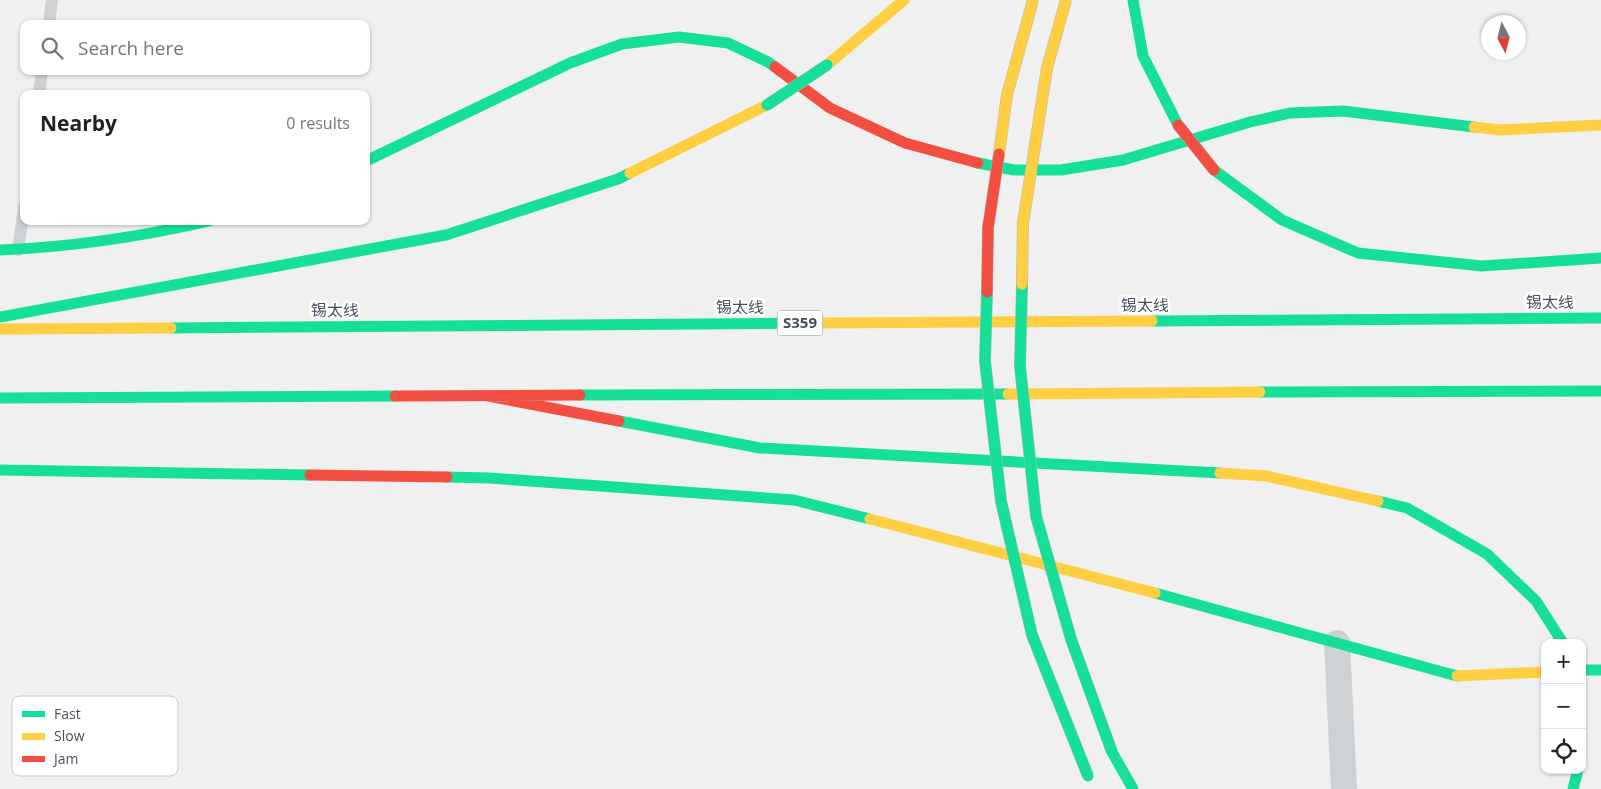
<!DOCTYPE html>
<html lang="en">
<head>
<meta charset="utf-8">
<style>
  :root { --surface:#fff; --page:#f2f2f2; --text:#222; --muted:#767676; --line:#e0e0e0 }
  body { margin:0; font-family:"Open Sans","Noto Sans SC",sans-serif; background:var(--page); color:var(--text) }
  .controls { position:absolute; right:15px; bottom:15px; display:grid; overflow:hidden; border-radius:10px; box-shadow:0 1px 4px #0004 }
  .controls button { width:45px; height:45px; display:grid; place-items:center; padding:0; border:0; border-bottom:1px solid var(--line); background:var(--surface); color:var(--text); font:25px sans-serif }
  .compass { position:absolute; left:1481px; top:15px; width:45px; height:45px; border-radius:50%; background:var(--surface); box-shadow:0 1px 4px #0004; rotate:173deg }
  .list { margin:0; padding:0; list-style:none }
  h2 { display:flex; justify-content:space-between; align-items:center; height:65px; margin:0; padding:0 20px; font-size:21px }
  h2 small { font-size:16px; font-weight:400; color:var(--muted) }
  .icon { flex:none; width:28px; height:28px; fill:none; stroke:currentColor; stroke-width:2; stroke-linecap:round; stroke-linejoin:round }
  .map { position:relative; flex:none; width:1601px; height:789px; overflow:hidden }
  .search { position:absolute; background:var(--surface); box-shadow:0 1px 4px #0004; left:20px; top:20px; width:350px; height:55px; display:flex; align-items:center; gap:12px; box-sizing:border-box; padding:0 18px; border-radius:10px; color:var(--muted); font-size:19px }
  .panel { position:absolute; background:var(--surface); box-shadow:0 1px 4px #0004; left:20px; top:90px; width:350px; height:135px; border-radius:10px }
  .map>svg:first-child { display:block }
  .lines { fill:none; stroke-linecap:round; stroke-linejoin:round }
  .lane { stroke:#ced1d4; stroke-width:12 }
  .street { stroke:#ced1d4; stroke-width:26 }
  .fast { stroke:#16e098; stroke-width:11 }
  .slow { stroke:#ffcf43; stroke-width:11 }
  .jam { stroke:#f24e42; stroke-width:11 }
  .fast-bridge-casing { stroke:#b5b8c0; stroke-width:12; stroke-linecap:butt }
  .slow-bridge-casing { stroke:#b5b8c0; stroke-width:12; stroke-linecap:butt }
  .jam-bridge-casing { stroke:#b5b8c0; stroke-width:12; stroke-linecap:butt }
  .fast-bridge { stroke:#16e098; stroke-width:11 }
  .slow-bridge { stroke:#ffcf43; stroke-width:11 }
  .jam-bridge { stroke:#f24e42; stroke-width:11 }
  .labels { text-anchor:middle; stroke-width:5; stroke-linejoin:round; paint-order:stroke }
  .shield { fill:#fff; stroke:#7e848e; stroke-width:1 }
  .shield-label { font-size:15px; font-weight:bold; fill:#47505e }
  .street-label { font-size:16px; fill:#47505e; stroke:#fff }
  .key { fill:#fff; stroke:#c8cacf; stroke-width:1 }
  .key-label { font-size:14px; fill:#47505e }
</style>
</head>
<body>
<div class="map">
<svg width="1601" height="789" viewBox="0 0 1601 789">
  <rect width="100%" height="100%" fill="#f1f0f0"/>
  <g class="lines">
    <path class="lane" d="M 49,24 L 52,0
      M 39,94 L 42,71
      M 18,250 L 24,208"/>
    <path class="street" d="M 1337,643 L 1344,789"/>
    <path class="fast" d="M 1133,0 L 1143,56 L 1178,125
      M 366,161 L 570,63 L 622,44 L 679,37 L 728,43 L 768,62 L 775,67
      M 978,163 L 1014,170 L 1061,170 L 1123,160 L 1250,122 L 1290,113 L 1343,111 L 1474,127
      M 1214,170 L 1282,220 L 1358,253 L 1482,266 L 1601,258
      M 0,250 C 71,247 140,237 209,221
      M 0,317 L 446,235 L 618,179 L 630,173
      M 1152,321 L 1601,318
      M 171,328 L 822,323
      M 1260,392 L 1601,391
      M 580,395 L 1008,394
      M 0,398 L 395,396
      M 619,421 L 760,448 L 1220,473
      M 0,470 L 310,475
      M 447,477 L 489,478 L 794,500 L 870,519
      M 1378,501 L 1407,508 L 1487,554 L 1536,601 L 1563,643
      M 1155,593 L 1457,676
      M 1582,670 L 1601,670
      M 1112,752 L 1133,789
      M 1573,789 L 1578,770"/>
    <path class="slow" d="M 827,65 L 904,0
      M 1474,127 L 1500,130 L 1601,125
      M 630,173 L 767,105
      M 822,323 L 1152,321
      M 0,329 L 171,328
      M 1008,394 L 1260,392
      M 1220,473 L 1266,476 L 1378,501
      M 870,519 L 1155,593
      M 1457,676 L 1545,672"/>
    <path class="jam" d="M 775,67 L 830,108 L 905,143 L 978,163
      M 395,396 L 580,395
      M 488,396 L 619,421
      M 310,475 L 447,477"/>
    <defs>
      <path id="fast-bridge" d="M 767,105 L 827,65
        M 1022,284 L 1020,366 L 1036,516 L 1071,639 L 1112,752
        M 987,292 L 985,361 L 1001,501 L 1032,635 L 1088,776"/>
      <path id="slow-bridge" d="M 999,154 L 1007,95 L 1033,0
        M 1022,284 L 1023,223 L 1047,68 L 1066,0"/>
      <path id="jam-bridge" d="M 1178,125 L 1214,170
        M 987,292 L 988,228 L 999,154"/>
    </defs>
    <use href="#fast-bridge" class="fast-bridge-casing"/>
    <use href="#slow-bridge" class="slow-bridge-casing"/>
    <use href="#jam-bridge" class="jam-bridge-casing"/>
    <use href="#fast-bridge" class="fast-bridge"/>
    <use href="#slow-bridge" class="slow-bridge"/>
    <use href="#jam-bridge" class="jam-bridge"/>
  </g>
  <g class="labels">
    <rect class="shield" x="777.5" y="310.5" width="45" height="25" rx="4"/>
    <g class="shield-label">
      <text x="800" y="328">S359</text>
    </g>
    <g class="street-label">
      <text x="1550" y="308">锡太线</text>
      <text x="1145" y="311">锡太线</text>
      <text x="740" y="313">锡太线</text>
      <text x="335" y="316">锡太线</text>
    </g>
  </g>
  <rect x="12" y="696" width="166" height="80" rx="8" class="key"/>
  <rect x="22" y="711" width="23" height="6" fill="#16e098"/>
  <rect x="22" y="733" width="23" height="7" fill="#ffcf43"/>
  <rect x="22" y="756" width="23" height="6" fill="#f24e42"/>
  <g class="key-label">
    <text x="54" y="719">Fast</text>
    <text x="54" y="741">Slow</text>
    <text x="54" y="764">Jam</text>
  </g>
</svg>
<div class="controls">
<button>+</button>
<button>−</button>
<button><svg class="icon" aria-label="locate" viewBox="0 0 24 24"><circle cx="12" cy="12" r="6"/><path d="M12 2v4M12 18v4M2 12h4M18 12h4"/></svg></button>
</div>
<svg class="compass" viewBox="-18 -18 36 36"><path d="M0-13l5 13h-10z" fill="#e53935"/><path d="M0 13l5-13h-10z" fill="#767676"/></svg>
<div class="search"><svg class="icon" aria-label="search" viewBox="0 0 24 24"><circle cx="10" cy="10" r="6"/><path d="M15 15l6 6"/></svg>Search here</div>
<section class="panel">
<h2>Nearby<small>0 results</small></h2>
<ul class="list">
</ul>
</section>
</div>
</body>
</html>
